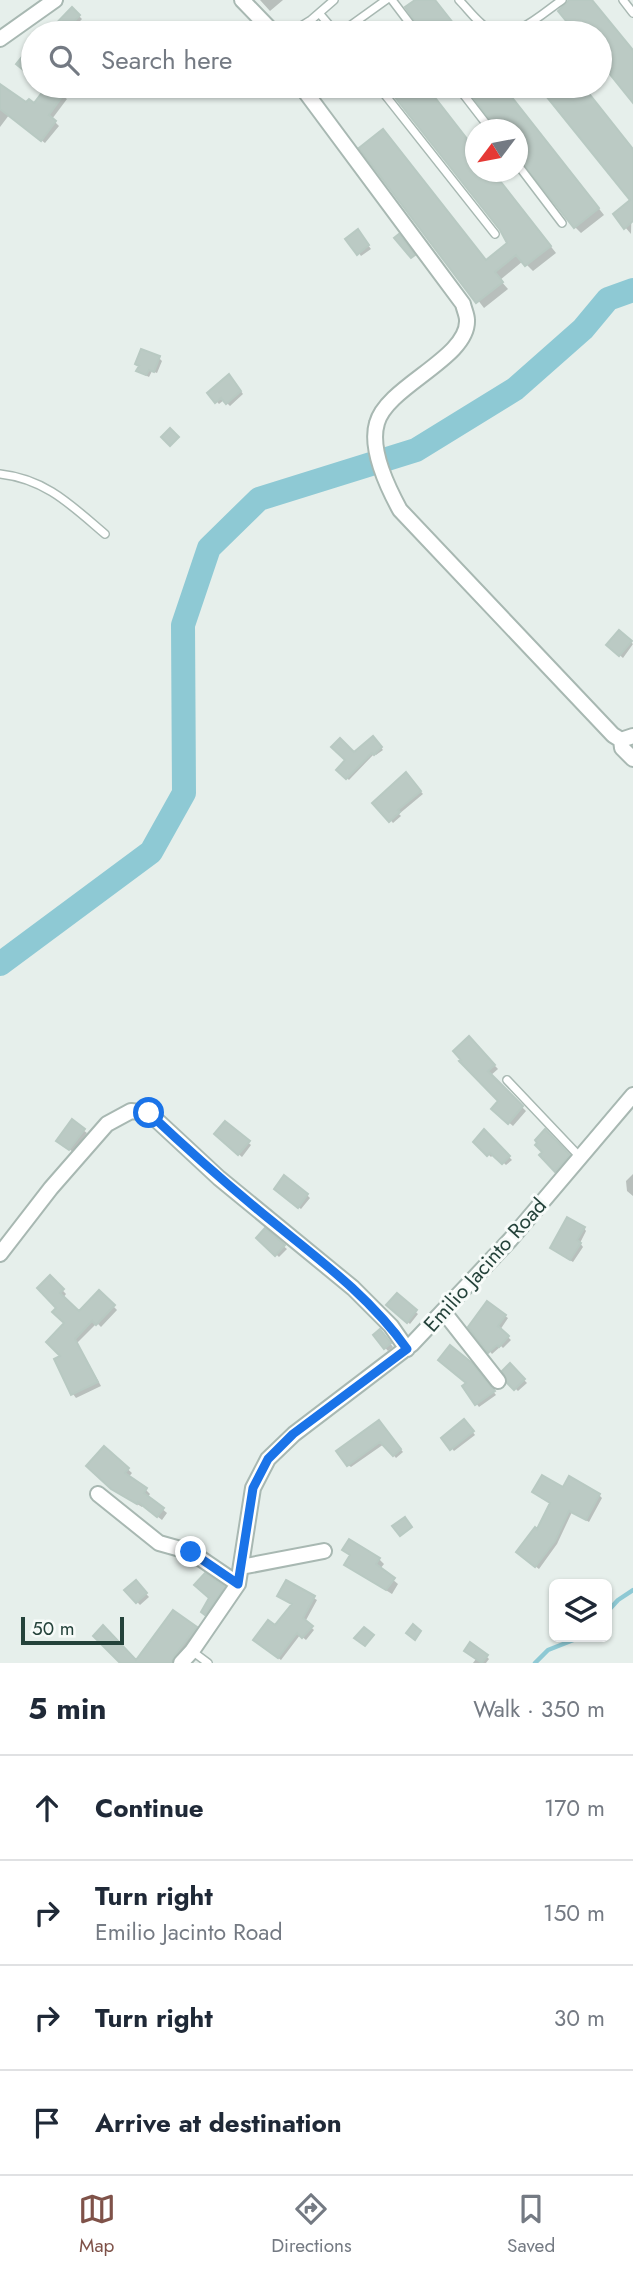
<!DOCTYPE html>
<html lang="en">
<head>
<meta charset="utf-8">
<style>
  :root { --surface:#fff; --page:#f6f6f7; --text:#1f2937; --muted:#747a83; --line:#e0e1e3; --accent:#7f5249 }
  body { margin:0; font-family:Jost,sans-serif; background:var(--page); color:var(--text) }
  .controls { position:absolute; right:21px; bottom:21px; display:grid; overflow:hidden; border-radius:10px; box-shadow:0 2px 5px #0004 }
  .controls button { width:63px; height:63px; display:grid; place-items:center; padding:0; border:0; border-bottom:2px solid var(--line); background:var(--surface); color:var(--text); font:35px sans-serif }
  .compass { position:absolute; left:465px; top:119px; width:63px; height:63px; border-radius:50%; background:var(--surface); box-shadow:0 2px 5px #0004; rotate:238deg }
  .scale { position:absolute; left:21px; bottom:18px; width:103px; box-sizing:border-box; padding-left:7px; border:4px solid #24423a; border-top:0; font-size:19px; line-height:24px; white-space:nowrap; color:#24423a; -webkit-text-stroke:5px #f7fbf9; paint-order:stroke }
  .stop { position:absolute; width:21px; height:21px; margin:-16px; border:5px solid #1a73e8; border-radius:50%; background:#fff }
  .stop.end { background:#1a73e8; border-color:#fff; box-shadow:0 2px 7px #0008 }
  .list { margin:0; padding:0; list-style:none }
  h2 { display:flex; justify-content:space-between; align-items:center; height:91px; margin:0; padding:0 28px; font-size:30px }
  h2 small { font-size:23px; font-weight:400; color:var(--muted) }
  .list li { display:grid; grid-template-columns:46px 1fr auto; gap:21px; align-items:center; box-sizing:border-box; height:105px; padding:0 28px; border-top:2px solid var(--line) }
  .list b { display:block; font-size:26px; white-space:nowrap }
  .list p { margin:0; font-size:23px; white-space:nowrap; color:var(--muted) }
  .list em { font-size:23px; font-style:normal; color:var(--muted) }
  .icon { flex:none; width:38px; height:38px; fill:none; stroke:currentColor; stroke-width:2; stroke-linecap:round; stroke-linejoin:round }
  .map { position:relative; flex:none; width:633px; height:1663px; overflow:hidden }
  .search { position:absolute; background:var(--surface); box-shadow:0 2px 5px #0004; left:21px; right:21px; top:21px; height:77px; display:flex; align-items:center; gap:18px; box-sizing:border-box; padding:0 24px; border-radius:38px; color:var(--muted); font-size:26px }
  .sheet { height:511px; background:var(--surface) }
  nav { display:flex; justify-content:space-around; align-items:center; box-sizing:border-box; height:98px; border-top:2px solid var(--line); background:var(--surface); font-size:19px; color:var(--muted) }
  nav a { display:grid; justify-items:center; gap:4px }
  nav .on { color:var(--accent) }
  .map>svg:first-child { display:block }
  .shadow { fill:#0003 }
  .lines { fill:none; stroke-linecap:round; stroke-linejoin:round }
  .stream { stroke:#8ec9d4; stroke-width:4.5 }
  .river { stroke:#8ec9d4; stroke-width:24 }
  .building { fill:#bbcac4; stroke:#b8c9c2; stroke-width:2 }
  .service-casing { stroke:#a8b8b2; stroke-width:10 }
  .minor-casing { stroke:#a8b8b2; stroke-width:18 }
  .service { stroke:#fff; stroke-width:7 }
  .minor { stroke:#fff; stroke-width:14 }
  .route { stroke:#1a73e8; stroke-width:9 }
  .labels { text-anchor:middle; stroke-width:6; stroke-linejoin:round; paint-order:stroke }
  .street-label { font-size:21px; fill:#24423a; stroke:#f7fbf9 }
</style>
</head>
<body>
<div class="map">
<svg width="633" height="1663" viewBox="0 0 633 1663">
  <rect width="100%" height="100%" fill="#e6efeb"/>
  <path class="shadow" d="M 260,0 L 283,0 L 270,11 Z
    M 72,9 L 82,19 L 69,33 L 53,33 L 51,31 Z
    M 535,29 L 539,33 L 526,33 Z
    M 0,86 L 27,105 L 34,106 L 49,86 L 67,99 L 52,119 L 59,126 L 45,143 L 9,115 L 0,127 Z
    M 387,86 L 425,86 L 476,150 L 476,172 L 492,172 L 556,253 L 533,271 L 523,261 L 500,280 L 508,289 L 484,308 L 361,148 L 486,262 L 509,243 L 501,229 Z
    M 466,86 L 502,86 L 604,215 L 581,233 L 575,227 L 518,130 Z
    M 540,86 L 582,86 L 633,150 L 631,234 L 625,227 L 632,201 Z
    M 360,235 L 371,249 L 361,256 L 359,253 Z
    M 159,358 L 162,361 L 157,373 L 152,371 L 149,377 L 141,373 Z
    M 232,379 L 243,394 L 230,406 L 224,400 L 219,404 L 209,393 Z
    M 619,632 L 633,644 L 623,658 L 608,645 Z
    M 373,738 L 383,750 L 376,755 L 375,753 L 349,780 L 339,770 Z
    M 406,775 L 423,794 L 399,814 L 401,816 L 393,823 L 375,803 Z
    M 469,1039 L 498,1069 L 490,1076 L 526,1111 L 513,1126 L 493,1109 L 500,1101 Z
    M 72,1122 L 87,1133 L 73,1152 L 61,1143 Z
    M 225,1123 L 251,1145 L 242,1157 L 216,1134 Z
    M 484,1132 L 512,1160 L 506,1165 L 494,1154 L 491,1157 L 476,1142 Z
    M 545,1132 L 573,1161 L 560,1176 L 541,1155 L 544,1152 Z
    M 633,1174 L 633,1196 L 627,1191 L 626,1181 Z
    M 279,1192 L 307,1195 L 310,1198 L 301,1209 Z
    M 584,1228 L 586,1231 L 580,1243 L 583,1247 L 573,1262 L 555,1251 Z
    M 265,1231 L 287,1249 L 279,1257 L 259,1238 Z
    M 50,1277 L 66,1294 L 63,1298 L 79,1314 L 99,1292 L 117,1310 L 101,1327 L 97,1323 L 77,1343 L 101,1386 L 76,1398 L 73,1394 L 66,1323 L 58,1308 Z
    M 397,1296 L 418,1314 L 410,1324 L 389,1305 Z
    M 505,1316 L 508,1318 L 500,1330 L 511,1340 L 503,1348 L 501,1346 L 492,1354 L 470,1327 Z
    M 383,1334 L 393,1347 L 388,1351 L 375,1336 Z
    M 510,1366 L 527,1383 L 518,1391 L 509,1382 Z
    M 474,1368 L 496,1395 L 479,1407 L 464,1387 Z
    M 464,1421 L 475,1435 L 454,1451 L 443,1438 Z
    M 381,1425 L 403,1452 L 396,1458 L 384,1444 L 351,1467 L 348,1465 Z
    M 104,1448 L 132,1473 L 128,1478 L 146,1490 L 150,1494 L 148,1497 L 167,1513 L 162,1520 L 143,1505 L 142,1507 L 117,1492 Z
    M 563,1490 L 599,1495 L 602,1498 L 589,1522 L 572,1512 L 557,1544 L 539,1569 L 521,1555 L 537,1532 L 551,1503 Z
    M 379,1559 L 384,1564 L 380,1569 L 398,1584 L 392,1594 L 346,1565 Z
    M 287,1582 L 317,1600 L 305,1622 L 314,1630 L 306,1640 L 300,1635 L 281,1660 L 259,1643 L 294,1605 Z
    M 136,1583 L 149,1597 L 140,1605 L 127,1591 Z
    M 223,1588 L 225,1590 L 208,1615 L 203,1612 Z
    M 196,1628 L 198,1631 L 175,1663 L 122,1663 L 136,1663 Z
    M 486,1656 L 489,1659 L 486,1663 L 473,1663 L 476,1659 Z"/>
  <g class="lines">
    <path class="stream" d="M 607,1612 L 618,1600 L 633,1590
      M 535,1663 L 548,1650 L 581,1637"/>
    <path class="river" d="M 0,964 L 151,852 L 184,793 L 183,625 L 209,548 L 259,499 L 416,450 L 515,389 L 583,329 L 608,299 L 633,290"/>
  </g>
  <path class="building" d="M 415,0 L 435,0 L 461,33 L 423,33 L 405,7 Z
    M 569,0 L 592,0 L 633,50 L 633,103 L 600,62 L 600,33 L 576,33 L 558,11 Z
    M 72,7 L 80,15 L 64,33 L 47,33 Z
    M 33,43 L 33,78 L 16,64 Z
    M 0,84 L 26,102 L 29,99 L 34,103 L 47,86 L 53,86 L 64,94 L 49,115 L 56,121 L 41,141 L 0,109 Z
    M 386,86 L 426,86 L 475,149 L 475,172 L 493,172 L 551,246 L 525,266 L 516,255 L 495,272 L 503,282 L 476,303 L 359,148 L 383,129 L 486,260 L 507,243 L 500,230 Z
    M 465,86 L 503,86 L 599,208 L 574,228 L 517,156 L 517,130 L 497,130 Z
    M 538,86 L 583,86 L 633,149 L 633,221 L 624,229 L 613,214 L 630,200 Z
    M 358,229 L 369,245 L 357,255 L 345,239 Z
    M 399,234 L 415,255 L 411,258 L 394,238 Z
    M 141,349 L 160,356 L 154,372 L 149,370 L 146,375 L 136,371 L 139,366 L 135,364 Z
    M 229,374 L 241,391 L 226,404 L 221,398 L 215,403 L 207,393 Z
    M 170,428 L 179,437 L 170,446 L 161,437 Z
    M 619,630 L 632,641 L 619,656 L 606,645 Z
    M 373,736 L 382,747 L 374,755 L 372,753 L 346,779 L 336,770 L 345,760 L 331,747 L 340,738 L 354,752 Z
    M 406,772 L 421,791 L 398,810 L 400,812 L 389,822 L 372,803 Z
    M 469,1036 L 495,1065 L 488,1071 L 523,1106 L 508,1124 L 491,1109 L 498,1101 L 459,1061 L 461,1060 L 453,1051 Z
    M 72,1119 L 85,1129 L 69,1150 L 56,1141 Z
    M 225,1121 L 250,1141 L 238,1155 L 214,1134 Z
    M 484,1129 L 510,1156 L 502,1164 L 490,1153 L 487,1156 L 473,1142 Z
    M 545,1129 L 570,1155 L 555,1172 L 539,1155 L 542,1152 L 535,1145 L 537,1143 L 535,1140 Z
    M 284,1175 L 308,1194 L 298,1208 L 274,1189 Z
    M 567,1217 L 585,1227 L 577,1240 L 581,1243 L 570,1260 L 550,1248 Z
    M 265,1228 L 285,1245 L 275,1256 L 256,1238 Z
    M 50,1275 L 64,1289 L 60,1293 L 79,1311 L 99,1290 L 115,1305 L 96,1325 L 92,1321 L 75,1339 L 98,1382 L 71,1395 L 54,1359 L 60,1356 L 46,1342 L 64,1323 L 52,1312 L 56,1308 L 37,1288 Z
    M 397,1293 L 417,1310 L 407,1323 L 386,1305 Z
    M 487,1301 L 506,1315 L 498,1326 L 509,1336 L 499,1347 L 497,1345 L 488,1353 L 468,1327 Z
    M 380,1329 L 391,1343 L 384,1349 L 373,1335 Z
    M 450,1345 L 472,1363 L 495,1391 L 475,1405 L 462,1386 L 466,1383 L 438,1360 Z
    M 510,1363 L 525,1379 L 514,1390 L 507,1383 L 502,1371 Z
    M 464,1419 L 474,1431 L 450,1450 L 441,1438 Z
    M 379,1420 L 401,1449 L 393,1456 L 380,1442 L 347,1466 L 336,1451 Z
    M 104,1446 L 129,1468 L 125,1473 L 147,1488 L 144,1493 L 164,1508 L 157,1517 L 138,1502 L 137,1504 L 111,1489 L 86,1466 Z
    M 542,1475 L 563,1487 L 569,1476 L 600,1494 L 586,1520 L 569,1511 L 555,1541 L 535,1567 L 516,1552 L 535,1527 L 537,1529 L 550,1503 L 532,1492 Z
    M 405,1517 L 412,1527 L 400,1536 L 392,1526 Z
    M 349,1539 L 380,1558 L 376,1564 L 395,1578 L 386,1590 L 344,1565 L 350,1555 L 342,1550 Z
    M 205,1573 L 225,1587 L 205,1615 L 201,1612 L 209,1598 L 194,1585 Z
    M 136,1580 L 147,1593 L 136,1603 L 124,1590 Z
    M 286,1580 L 315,1596 L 303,1618 L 313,1626 L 302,1638 L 297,1633 L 278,1658 L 253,1640 L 268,1620 L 275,1625 L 292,1604 L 277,1596 Z
    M 173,1610 L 197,1627 L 174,1656 L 172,1663 L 120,1663 L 93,1636 L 103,1625 L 136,1660 Z
    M 413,1624 L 421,1631 L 415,1640 L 406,1633 Z
    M 364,1627 L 374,1635 L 365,1646 L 354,1638 Z
    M 470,1642 L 488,1655 L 482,1663 L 464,1651 Z"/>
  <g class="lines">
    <defs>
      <path id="service" d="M 392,0 L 417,33
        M 459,0 C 468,9 480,26 492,31 C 515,41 544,12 562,0
        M 623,0 L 633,13
        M 319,13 L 336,33
        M 290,33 L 311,20 L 334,0
        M 340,33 L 386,0
        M 378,86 L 495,234
        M 457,86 L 491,130
        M 518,165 L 562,223
        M 0,474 C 46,479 72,506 105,534
        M 507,1080 L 580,1157
        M 192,1651 L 208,1663"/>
      <path id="minor" d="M 242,0 L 274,33
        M 0,39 L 55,0
        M 301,86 L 463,304 C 464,309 467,315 467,320 C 469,358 387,386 377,423 C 369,449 388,488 400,510 L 613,735 L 621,740 L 633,736
        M 621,740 L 622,748 L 633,759
        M 0,1254 L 51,1188 L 107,1124 L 131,1111 L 149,1113 L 219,1178 L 353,1288 L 391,1326 L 407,1349
        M 443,1311 L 498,1381
        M 98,1494 L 159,1543 L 191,1552 L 238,1584
        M 241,1567 L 324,1551
        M 181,1663 L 192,1651 L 238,1584 L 253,1488 L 268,1459 L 294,1434 L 412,1344 L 510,1240 L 633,1095"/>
    </defs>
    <use href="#service" class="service-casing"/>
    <use href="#minor" class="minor-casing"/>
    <use href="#service" class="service"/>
    <use href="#minor" class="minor"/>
  </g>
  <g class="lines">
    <path class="route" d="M 149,1113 C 186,1148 223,1181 262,1213 C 313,1255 368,1294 407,1349 L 293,1434 L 268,1459 L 253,1488 L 238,1584 L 191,1552"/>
  </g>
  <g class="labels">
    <g class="street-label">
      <text transform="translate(485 1265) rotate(-48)" y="7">Emilio Jacinto Road</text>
    </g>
  </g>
</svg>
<div class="controls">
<button><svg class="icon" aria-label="layers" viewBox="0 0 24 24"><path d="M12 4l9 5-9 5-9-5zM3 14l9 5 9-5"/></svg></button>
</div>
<svg class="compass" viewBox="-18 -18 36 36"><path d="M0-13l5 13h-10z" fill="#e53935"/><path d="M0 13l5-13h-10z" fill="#747a83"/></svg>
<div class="scale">50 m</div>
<div class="stop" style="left:149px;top:1113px"></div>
<div class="stop end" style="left:191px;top:1552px"></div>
<div class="search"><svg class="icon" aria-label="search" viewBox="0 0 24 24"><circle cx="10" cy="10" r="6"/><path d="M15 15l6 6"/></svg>Search here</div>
</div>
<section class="sheet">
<h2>5 min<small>Walk · 350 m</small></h2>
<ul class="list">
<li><svg class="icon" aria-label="ahead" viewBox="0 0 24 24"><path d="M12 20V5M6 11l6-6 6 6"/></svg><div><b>Continue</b></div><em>170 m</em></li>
<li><svg class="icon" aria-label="right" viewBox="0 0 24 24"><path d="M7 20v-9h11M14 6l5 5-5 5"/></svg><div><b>Turn right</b><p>Emilio Jacinto Road</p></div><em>150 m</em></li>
<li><svg class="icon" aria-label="right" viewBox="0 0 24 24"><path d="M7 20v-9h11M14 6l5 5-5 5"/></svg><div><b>Turn right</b></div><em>30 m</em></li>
<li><svg class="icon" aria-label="arrive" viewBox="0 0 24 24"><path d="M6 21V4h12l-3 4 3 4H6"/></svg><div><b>Arrive at destination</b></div></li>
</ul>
</section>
<nav>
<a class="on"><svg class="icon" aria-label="map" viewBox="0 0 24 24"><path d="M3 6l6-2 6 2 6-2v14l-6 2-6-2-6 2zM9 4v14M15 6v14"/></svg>Map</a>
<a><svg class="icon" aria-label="directions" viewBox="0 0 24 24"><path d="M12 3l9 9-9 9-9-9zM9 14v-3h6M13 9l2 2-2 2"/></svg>Directions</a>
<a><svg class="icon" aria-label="saved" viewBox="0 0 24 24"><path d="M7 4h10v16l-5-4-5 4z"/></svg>Saved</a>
</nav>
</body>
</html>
